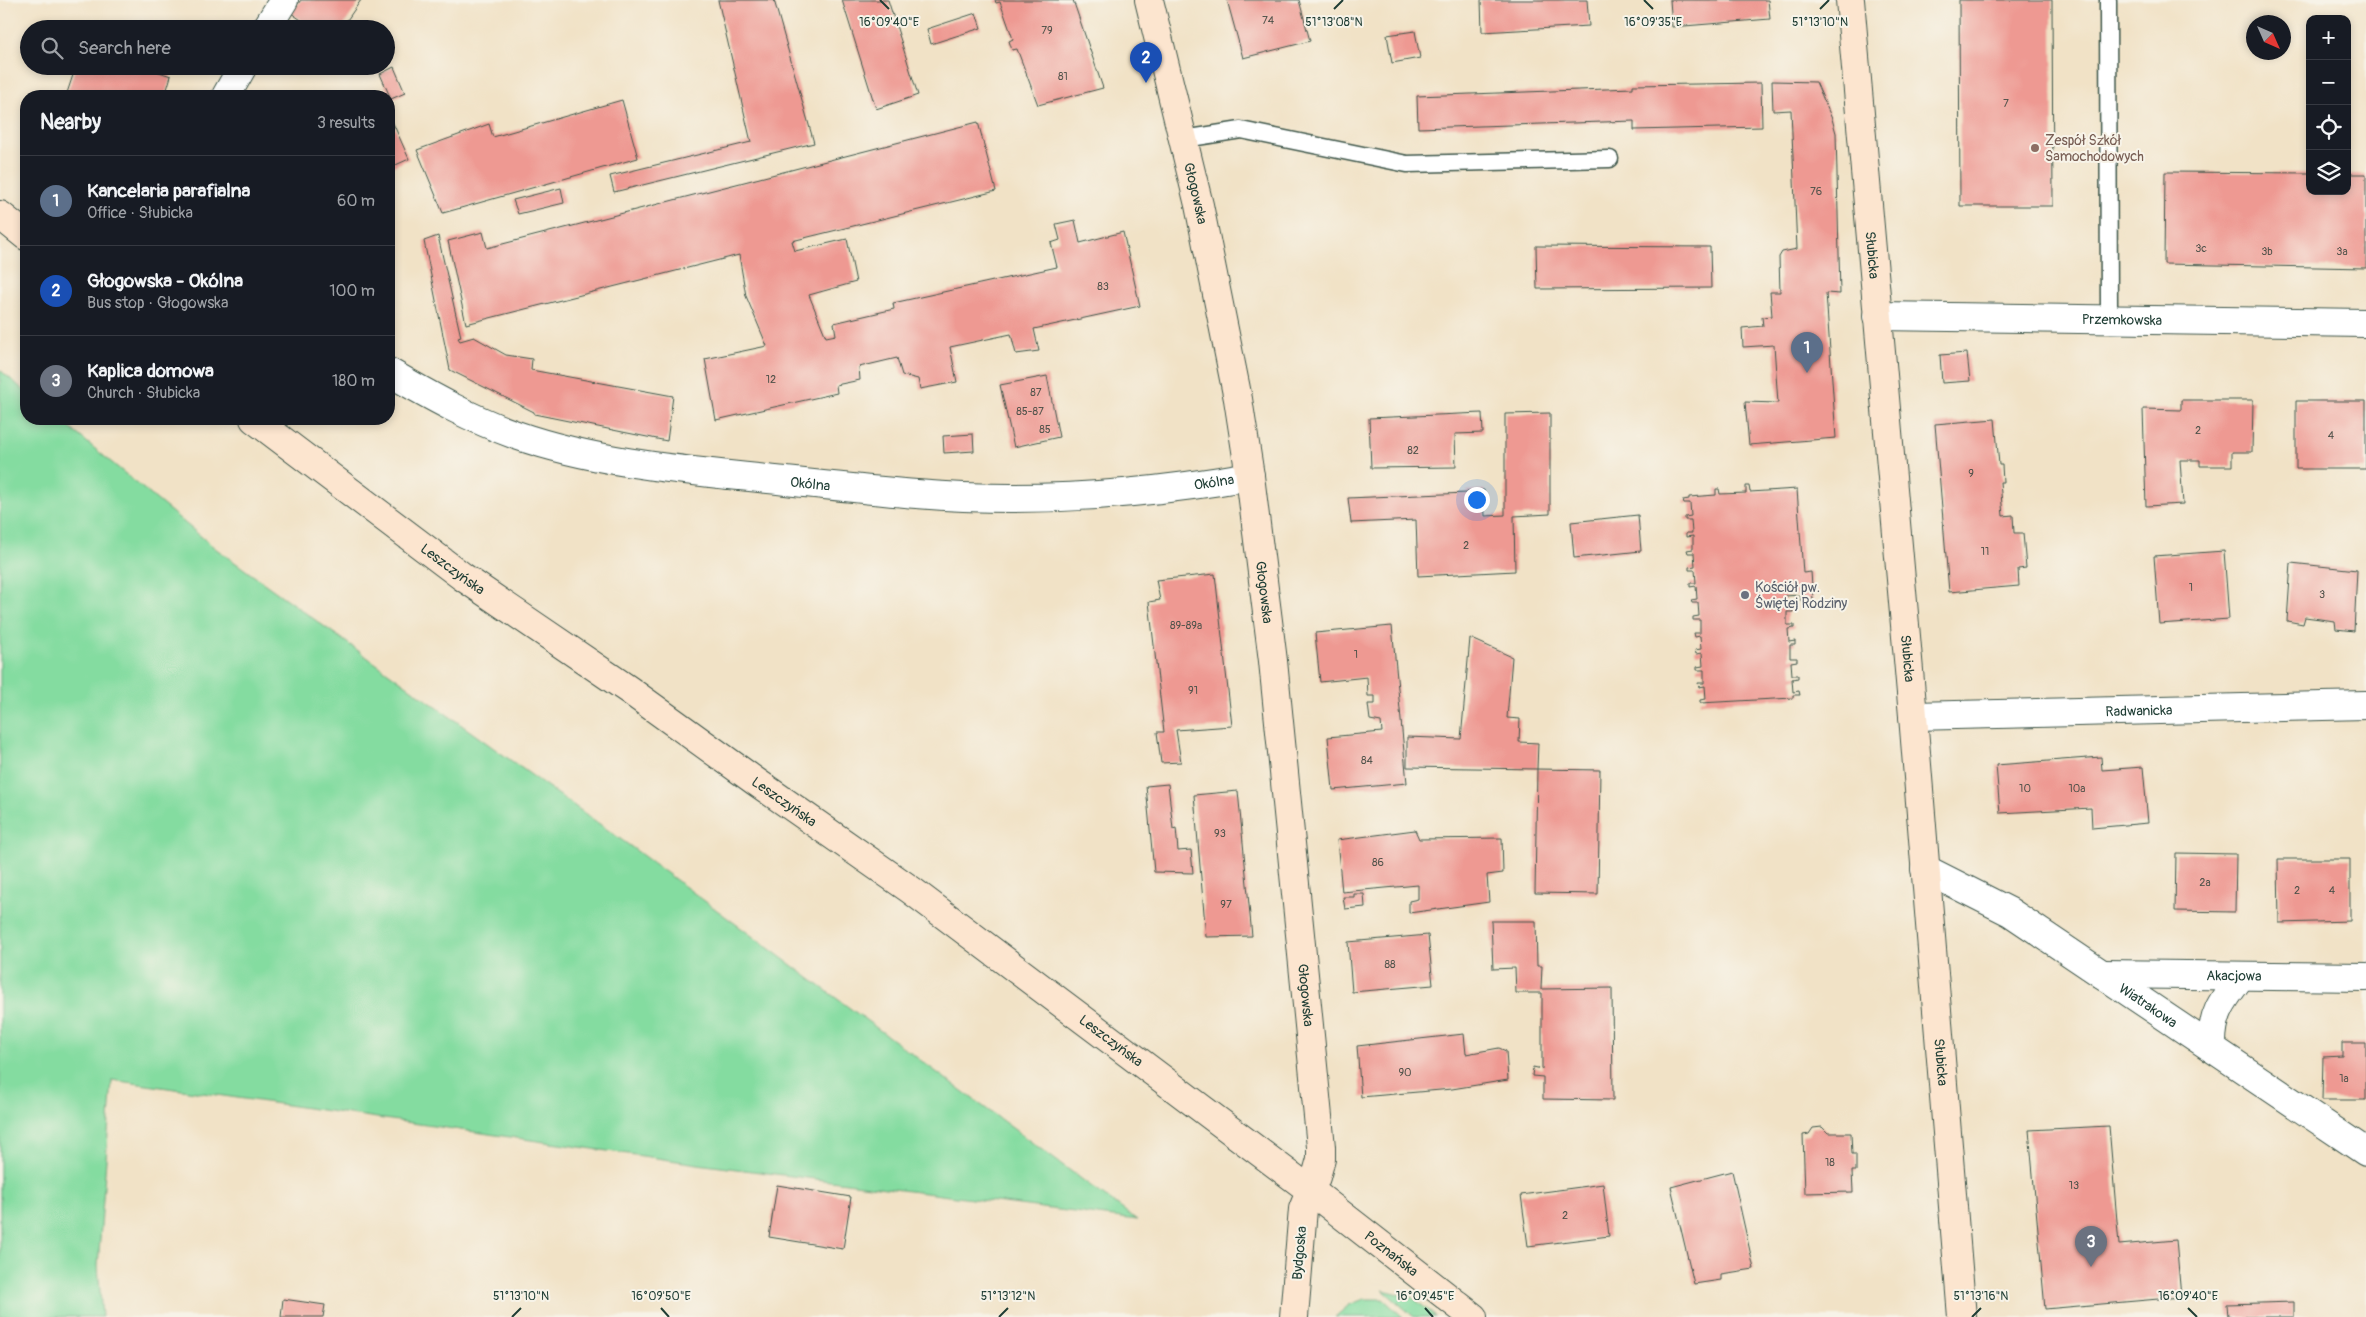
<!DOCTYPE html>
<html lang="en">
<head>
<meta charset="utf-8">
<style>
  :root { --surface:#171b24; --page:#20242c; --text:#f1f3f6; --muted:#9ea1a6; --line:#363941; --accent:#1f6fb2 }
  body { margin:0; font-family:Pangolin,sans-serif; background:var(--page); color:var(--text) }
  .controls { position:absolute; right:15px; top:15px; display:grid; overflow:hidden; border-radius:10px; box-shadow:0 2px 8px #0003 }
  .controls button { width:45px; height:45px; display:grid; place-items:center; padding:0; border:0; border-bottom:1px solid var(--line); background:var(--surface); color:var(--text); font:25px sans-serif }
  .compass { position:absolute; left:2246px; top:15px; width:45px; height:45px; border-radius:50%; background:var(--surface); box-shadow:0 2px 8px #0003; rotate:135deg }
  .you { position:absolute; left:1476px; top:499px; width:18px; height:18px; margin:-12px; border:4px solid #fff; border-radius:50%; background:#1a73e8; box-shadow:0 0 0 8px #1a73e833 }
  .badge { display:grid; place-items:center; width:32px; height:32px; border-radius:50%; background:var(--accent); color:#fff; font-size:16px; font-weight:700 }
  .pin { position:absolute; translate:-50% -41px; filter:drop-shadow(0 1px 2px #0008) }
  .pin::after { content:''; position:absolute; top:26px; width:18px; height:15px; background:inherit; clip-path:polygon(0 0,100% 0,50% 100%) }
  .list { margin:0; padding:0; list-style:none }
  h2 { display:flex; justify-content:space-between; align-items:center; height:65px; margin:0; padding:0 20px; font-size:21px }
  h2 small { font-size:16px; font-weight:400; color:var(--muted) }
  .list li { display:grid; grid-template-columns:32px 1fr auto; gap:15px; align-items:center; box-sizing:border-box; height:90px; padding:0 20px; border-top:1px solid var(--line) }
  .list b { display:block; font-size:19px; white-space:nowrap }
  .list p { margin:0; font-size:16px; white-space:nowrap; color:var(--muted) }
  .list em { font-size:16px; font-style:normal; color:var(--muted) }
  .icon { flex:none; width:28px; height:28px; fill:none; stroke:currentColor; stroke-width:2; stroke-linecap:round; stroke-linejoin:round }
  .map { position:relative; flex:none; width:2366px; height:1317px; overflow:hidden }
  .search { position:absolute; background:var(--surface); box-shadow:0 2px 8px #0003; left:20px; top:20px; width:375px; height:55px; display:flex; align-items:center; gap:12px; box-sizing:border-box; padding:0 18px; border-radius:28px; color:var(--muted); font-size:19px }
  .panel { position:absolute; background:var(--surface); box-shadow:0 2px 8px #0003; left:20px; top:90px; width:375px; height:335px; border-radius:20px }
  .map>svg:first-child { display:block }
  .green { fill:#84dca0; stroke:#528c6a }
  .building { fill:#ee9992 }
  .lines { fill:none; stroke-linecap:round; stroke-linejoin:round }
  .lane-casing { stroke:#3e564a; stroke-width:19 }
  .street-casing { stroke:#3e564a; stroke-width:30 }
  .secondary-casing { stroke:#3e564a; stroke-width:30 }
  .lane { stroke:#fff; stroke-width:16 }
  .street { stroke:#fff; stroke-width:28 }
  .secondary { stroke:#fce5cf; stroke-width:28 }
  .ticks { fill:none; stroke:#1f3d34; stroke-width:2 }
  .education-dot { fill:#8d6e63; stroke:#f7f3e8; stroke-width:2 }
  .worship-dot { fill:#6b7280; stroke:#f7f3e8; stroke-width:2 }
  .labels { text-anchor:middle; stroke-width:4; stroke-linejoin:round; paint-order:stroke }
  .number-label { font-size:11px; fill:#53544c }
  .education-label { font-size:14px; fill:#785e54; stroke:#f7f3e8; text-anchor:start }
  .street-label { font-size:14px; fill:#1f3d34; stroke:#f7f3e8 }
  .worship-label { font-size:14px; fill:#5b616d; stroke:#f7f3e8; text-anchor:start }
  .ticks-label { font-size:12px; text-anchor:middle; fill:#1f3d34; stroke:#f7f3e8; stroke-width:4; stroke-linejoin:round; paint-order:stroke }
</style>
</head>
<body>
<div class="map">
<svg width="2366" height="1317" viewBox="0 0 2366 1317">
  <rect width="100%" height="100%" fill="#f7f3e8"/>
  <filter id="ink" filterUnits="userSpaceOnUse"><feTurbulence type="fractalNoise" baseFrequency=".02" numOctaves="2"/><feDisplacementMap in="SourceGraphic" scale="10" xChannelSelector="R" yChannelSelector="G"/><feConvolveMatrix kernelMatrix="1 2 1 2 8 2 1 2 1" color-interpolation-filters="sRGB"/></filter>
  <filter id="wash" filterUnits="userSpaceOnUse"><feTurbulence type="fractalNoise" baseFrequency=".0096" numOctaves="4" result="noise"/><feDisplacementMap in="SourceGraphic" scale="20" xChannelSelector="R" yChannelSelector="G"/><feGaussianBlur stdDeviation="1.12" result="paint"/><feColorMatrix in="noise" values="0 0 0 0 0 0 0 0 0 0 0 0 0 0 0 0 0 1.4 0 .05"/><feComposite in="paint" operator="in"/></filter>
  <g filter="url(#wash)">
    <rect width="100%" height="100%" fill="#f1e2c6"/>
    <path class="green" d="M 0,370 L 26,392 L 26,419 L 59,419 L 215,548 L 626,843 L 1137,1220 L 705,1165 L 112,1080 L 98,1266 L 102,1317 L 0,1317 Z
      M 1383,1290 L 1412,1297 L 1436,1317 L 1414,1317 Z
      M 1364,1299 L 1383,1299 L 1403,1317 L 1335,1317 L 1349,1305 Z"/>
    <g id="blocks">
      <path class="building" d="M 301,0 L 361,0 L 341,29 L 314,29 L 291,13 Z
        M 718,0 L 774,0 L 814,143 L 614,192 L 610,176 L 751,142 Z
        M 842,0 L 888,0 L 918,95 L 876,109 Z
        M 995,0 L 1073,0 L 1103,88 L 1038,105 L 1017,49 L 1012,50 L 1009,41 L 1013,39 L 1000,2 L 996,3 Z
        M 1227,0 L 1299,0 L 1310,41 L 1243,58 Z
        M 1481,0 L 1587,0 L 1589,26 L 1482,32 Z
        M 1670,0 L 1768,0 L 1770,19 L 1672,27 Z
        M 1959,0 L 2052,0 L 2053,206 L 1960,206 Z
        M 976,13 L 981,28 L 931,44 L 927,29 Z
        M 1415,31 L 1420,58 L 1392,63 L 1387,35 Z
        M 76,66 L 141,66 L 171,76 L 165,96 L 66,96 Z
        M 394,67 L 405,93 L 391,99 L 380,74 Z
        M 1772,81 L 1816,82 L 1832,119 L 1836,133 L 1840,294 L 1826,293 L 1836,438 L 1749,445 L 1745,402 L 1778,403 L 1774,345 L 1743,347 L 1742,328 L 1763,326 L 1762,317 L 1772,316 L 1770,292 L 1780,292 L 1779,257 L 1782,252 L 1797,249 L 1791,110 L 1773,111 Z
        M 1761,83 L 1762,127 L 1634,130 L 1634,121 L 1418,128 L 1417,96 L 1633,88 L 1633,85 Z
        M 622,100 L 638,158 L 443,213 L 417,150 L 489,124 L 493,137 Z
        M 389,114 L 409,159 L 389,168 Z
        M 978,122 L 996,191 L 792,241 L 795,251 L 847,239 L 856,282 L 809,295 L 826,337 L 836,335 L 834,323 L 894,309 L 893,303 L 1057,267 L 1051,243 L 1060,240 L 1056,224 L 1075,220 L 1080,243 L 1123,232 L 1140,306 L 1034,329 L 1039,351 L 1016,354 L 1011,334 L 950,347 L 957,382 L 920,389 L 918,379 L 902,375 L 897,358 L 859,367 L 860,380 L 836,385 L 837,393 L 716,420 L 705,359 L 767,346 L 746,296 L 739,255 L 466,324 L 448,241 L 483,232 L 487,248 Z
        M 2165,172 L 2310,173 L 2310,191 L 2347,191 L 2347,174 L 2366,174 L 2366,268 L 2164,264 Z
        M 561,188 L 564,203 L 518,214 L 513,200 Z
        M 438,236 L 461,337 L 458,338 L 460,341 L 474,337 L 506,355 L 532,359 L 531,370 L 673,396 L 667,441 L 534,414 L 534,412 L 450,370 L 424,241 Z
        M 1536,246 L 1710,247 L 1711,288 L 1537,289 Z
        M 1967,353 L 1970,381 L 1942,383 L 1940,355 Z
        M 1047,376 L 1059,437 L 1014,447 L 1000,385 Z
        M 2181,400 L 2253,400 L 2252,452 L 2232,452 L 2232,466 L 2200,466 L 2200,460 L 2180,460 L 2183,504 L 2146,506 L 2143,409 L 2181,410 Z
        M 2296,401 L 2366,401 L 2366,469 L 2296,469 Z
        M 1482,413 L 1483,433 L 1455,434 L 1456,467 L 1371,468 L 1369,418 Z
        M 1550,413 L 1550,514 L 1514,516 L 1515,571 L 1418,576 L 1416,520 L 1351,523 L 1348,498 L 1467,493 L 1467,491 L 1484,490 L 1485,516 L 1505,515 L 1505,414 Z
        M 1995,419 L 1999,465 L 2002,465 L 2003,482 L 2000,482 L 2003,516 L 2013,515 L 2014,533 L 2023,533 L 2026,568 L 2018,569 L 2019,586 L 1949,592 L 1935,424 Z
        M 973,434 L 974,451 L 944,453 L 943,436 Z
        M 1746,486 L 1749,486 L 1750,492 L 1797,489 L 1803,573 L 1811,572 L 1813,600 L 1801,601 L 1800,595 L 1785,596 L 1786,608 L 1793,608 L 1793,612 L 1787,612 L 1787,625 L 1794,625 L 1794,628 L 1788,629 L 1789,642 L 1795,641 L 1795,645 L 1790,645 L 1790,658 L 1797,658 L 1797,661 L 1791,662 L 1792,675 L 1798,675 L 1798,678 L 1792,679 L 1793,692 L 1799,691 L 1800,695 L 1793,695 L 1793,698 L 1700,703 L 1700,700 L 1706,699 L 1705,686 L 1699,687 L 1698,683 L 1704,683 L 1704,670 L 1697,670 L 1697,667 L 1703,666 L 1702,653 L 1696,654 L 1695,650 L 1701,649 L 1700,636 L 1695,637 L 1694,633 L 1700,633 L 1700,620 L 1693,620 L 1693,617 L 1699,616 L 1698,603 L 1692,603 L 1691,600 L 1697,599 L 1696,586 L 1690,587 L 1690,583 L 1696,583 L 1695,570 L 1689,570 L 1689,567 L 1695,566 L 1694,553 L 1688,553 L 1687,550 L 1693,549 L 1693,536 L 1686,537 L 1686,533 L 1692,533 L 1691,520 L 1685,520 L 1685,517 L 1691,516 L 1690,503 L 1684,503 L 1683,500 L 1689,499 L 1689,497 L 1716,495 L 1716,489 L 1719,489 L 1720,494 L 1746,493 Z
        M 1638,515 L 1641,551 L 1574,558 L 1571,522 Z
        M 2224,551 L 2229,619 L 2159,624 L 2154,556 Z
        M 2291,563 L 2357,570 L 2354,631 L 2336,629 L 2335,621 L 2305,617 L 2303,624 L 2287,621 Z
        M 1215,574 L 1232,726 L 1176,730 L 1181,762 L 1161,763 L 1157,732 L 1164,732 L 1149,602 L 1160,600 L 1156,580 Z
        M 1392,626 L 1407,783 L 1333,790 L 1328,737 L 1382,732 L 1381,722 L 1370,720 L 1368,704 L 1375,704 L 1375,696 L 1368,696 L 1367,677 L 1320,682 L 1315,633 Z
        M 1470,638 L 1512,657 L 1507,718 L 1520,719 L 1519,742 L 1538,743 L 1537,769 L 1407,767 L 1407,737 L 1461,739 Z
        M 2101,757 L 2102,770 L 2143,767 L 2148,823 L 2092,828 L 2091,808 L 2000,813 L 1996,765 Z
        M 1537,769 L 1600,770 L 1598,894 L 1535,893 Z
        M 1168,784 L 1173,829 L 1176,828 L 1178,851 L 1191,850 L 1193,873 L 1154,872 L 1146,786 Z
        M 1238,791 L 1252,936 L 1206,937 L 1194,795 Z
        M 1415,830 L 1419,839 L 1502,838 L 1503,873 L 1487,875 L 1489,902 L 1409,913 L 1409,901 L 1418,899 L 1418,885 L 1342,892 L 1337,840 Z
        M 2176,853 L 2236,854 L 2235,912 L 2175,911 Z
        M 2278,859 L 2350,859 L 2350,921 L 2279,923 Z
        M 1354,894 L 1364,894 L 1365,907 L 1345,909 L 1343,897 L 1354,897 Z
        M 1491,921 L 1536,921 L 1537,966 L 1542,966 L 1541,989 L 1612,988 L 1613,1100 L 1543,1099 L 1543,1077 L 1532,1076 L 1533,1067 L 1542,1069 L 1542,993 L 1516,993 L 1515,968 L 1493,969 Z
        M 1428,935 L 1433,985 L 1352,992 L 1348,942 Z
        M 1464,1034 L 1466,1054 L 1499,1048 L 1506,1051 L 1508,1080 L 1452,1089 L 1361,1097 L 1357,1046 Z
        M 2342,1043 L 2366,1043 L 2366,1100 L 2322,1100 L 2323,1057 L 2342,1056 Z
        M 2109,1126 L 2119,1245 L 2176,1240 L 2181,1297 L 2045,1309 L 2029,1130 Z
        M 1822,1127 L 1828,1133 L 1851,1133 L 1852,1154 L 1856,1154 L 1856,1171 L 1852,1171 L 1853,1192 L 1805,1193 L 1803,1135 L 1809,1134 L 1813,1128 Z
        M 1732,1171 L 1754,1269 L 1721,1274 L 1721,1280 L 1694,1284 L 1671,1187 Z
        M 1603,1184 L 1609,1236 L 1528,1246 L 1521,1195 Z
        M 777,1185 L 851,1197 L 843,1249 L 769,1237 Z
        M 283,1299 L 325,1305 L 323,1317 L 281,1317 Z
        M 2294,1302 L 2294,1317 L 2228,1317 L 2227,1304 Z"/>
    </g>
  </g>
  <g filter="url(#ink)">
    <use href="#blocks" fill-opacity="0" stroke="#3e564a" stroke-width="1"/>
    <g class="lines">
      <defs>
        <path id="lane" d="M 2108,0 L 2109,319
          M 1184,139 L 1241,130 L 1407,164 L 1610,159"/>
        <g id="street">
          <path d="M 266,29 L 284,0"/>
          <path d="M 226,96 L 243,66"/>
          <path id="s1" d="M 1877,316 L 2366,323"/>
          <path id="s2" d="M 389,372 C 430,396 471,419 516,435 C 602,465 696,471 786,481 C 861,489 936,498 1012,498 C 1092,498 1171,490 1250,476"/>
          <path id="s3" d="M 1913,716 L 2366,705"/>
          <path id="s4" d="M 1925,869 L 2010,912 L 2366,1152"/>
          <path id="s5" d="M 2102,974 L 2366,977"/>
          <path d="M 2212,1048 C 2211,1015 2222,1001 2241,976"/>
        </g>
        <g id="secondary">
          <path id="s6" d="M 1149,0 L 1199,205 L 1238,399 L 1250,476 L 1273,661 L 1321,1147 L 1321,1159 L 1316,1177 L 1303,1209 L 1294,1317"/>
          <path id="s7" d="M 1850,0 L 1913,716 L 1962,1317"/>
          <path d="M 0,215 L 26,236"/>
          <path id="s8" d="M 254,419 L 463,577 L 629,690 L 755,781 L 911,890 L 1310,1190 L 1473,1317"/>
        </g>
      </defs>
      <use href="#lane" class="lane-casing"/>
      <use href="#street" class="street-casing"/>
      <use href="#secondary" class="secondary-casing"/>
      <use href="#lane" class="lane"/>
      <use href="#street" class="street"/>
      <use href="#secondary" class="secondary"/>
    </g>
  </g>
  <path class="ticks" d="M 880,0 L 889,9M 1644,0 L 1653,9M 1334,9 L 1343,0M 1820,9 L 1829,0M 661,1308 L 669,1317M 1425,1308 L 1433,1317M 2188,1308 L 2197,1317M 512,1317 L 521,1308M 999,1317 L 1008,1308M 1972,1317 L 1981,1308"/>
  <circle class="education-dot" cx="2035" cy="148" r="5"/>
  <circle class="worship-dot" cx="1745" cy="595" r="5"/>
  <g class="labels">
    <g class="number-label">
      <text x="1268" y="24">74</text>
      <text x="1047" y="34">79</text>
      <text x="1063" y="80">81</text>
      <text x="2006" y="107">7</text>
      <text x="1816" y="195">76</text>
      <text x="2201" y="252">3c</text>
      <text x="2267" y="255">3b</text>
      <text x="2342" y="255">3a</text>
      <text x="1103" y="290">83</text>
      <text x="771" y="383">12</text>
      <text x="1036" y="396">87</text>
      <text x="1030" y="415">85-87</text>
      <text x="1045" y="433">85</text>
      <text x="2198" y="434">2</text>
      <text x="2331" y="439">4</text>
      <text x="1413" y="454">82</text>
      <text x="1971" y="477">9</text>
      <text x="1466" y="549">2</text>
      <text x="1985" y="555">11</text>
      <text x="2191" y="591">1</text>
      <text x="2322" y="598">3</text>
      <text x="1186" y="629">89-89a</text>
      <text x="1356" y="658">1</text>
      <text x="1193" y="694">91</text>
      <text x="1367" y="764">84</text>
      <text x="2025" y="792">10</text>
      <text x="2077" y="792">10a</text>
      <text x="1220" y="837">93</text>
      <text x="1378" y="866">86</text>
      <text x="2205" y="886">2a</text>
      <text x="2297" y="894">2</text>
      <text x="2332" y="894">4</text>
      <text x="1226" y="908">97</text>
      <text x="1390" y="968">88</text>
      <text x="1405" y="1076">90</text>
      <text x="2344" y="1082">1a</text>
      <text x="1830" y="1166">18</text>
      <text x="2074" y="1189">13</text>
      <text x="1565" y="1219">2</text>
    </g>
    <g class="education-label">
      <text x="2045" y="145">Zespół Szkół<tspan x="2045" dy="16">Samochodowych</tspan></text>
    </g>
    <g class="street-label">
      <text dy="5" stroke="none"><textPath href="#s6" startOffset="199">Głogowska</textPath></text>
      <text dy="5" stroke="none"><textPath href="#s7" startOffset="256">Słubicka</textPath></text>
      <text dy="5" stroke="none"><textPath href="#s1" startOffset="245">Przemkowska</textPath></text>
      <text dy="5" stroke="none"><textPath href="#s2" startOffset="846">Okólna</textPath></text>
      <text dy="5" stroke="none"><textPath href="#s2" startOffset="441">Okólna</textPath></text>
      <text dy="5" stroke="none"><textPath href="#s8" startOffset="249">Leszczyńska</textPath></text>
      <text dy="5" stroke="none"><textPath href="#s6" startOffset="604">Głogowska</textPath></text>
      <text dy="5" stroke="none"><textPath href="#s7" startOffset="661">Słubicka</textPath></text>
      <text dy="5" stroke="none"><textPath href="#s3" startOffset="226">Radwanicka</textPath></text>
      <text dy="5" stroke="none"><textPath href="#s8" startOffset="654">Leszczyńska</textPath></text>
      <text dy="5" stroke="none"><textPath href="#s5" startOffset="132">Akacjowa</textPath></text>
      <text dy="5" stroke="none"><textPath href="#s6" startOffset="1009">Głogowska</textPath></text>
      <text dy="5" stroke="none"><textPath href="#s4" startOffset="262">Wiatrakowa</textPath></text>
      <text dy="5" stroke="none"><textPath href="#s8" startOffset="1059">Leszczyńska</textPath></text>
      <text dy="5" stroke="none"><textPath href="#s7" startOffset="1066">Słubicka</textPath></text>
      <text transform="translate(1299 1253) rotate(-85)" y="5">Bydgoska</text>
      <text dy="5" stroke="none"><textPath href="#s8" startOffset="1411">Poznańska</textPath></text>
    </g>
    <g class="worship-label">
      <text x="1755" y="592">Kościół pw.<tspan x="1755" dy="16">Świętej Rodziny</tspan></text>
    </g>
  </g>
  <g class="ticks-label">
    <text x="889" y="26">16°09'40"E</text>
    <text x="1334" y="26">51°13'08"N</text>
    <text x="1653" y="26">16°09'35"E</text>
    <text x="1820" y="26">51°13'10"N</text>
    <text x="521" y="1300">51°13'10"N</text>
    <text x="661" y="1300">16°09'50"E</text>
    <text x="1008" y="1300">51°13'12"N</text>
    <text x="1425" y="1300">16°09'45"E</text>
    <text x="1981" y="1300">51°13'16"N</text>
    <text x="2188" y="1300">16°09'40"E</text>
  </g>
</svg>
<div class="controls">
<button>+</button>
<button>−</button>
<button><svg class="icon" aria-label="locate" viewBox="0 0 24 24"><circle cx="12" cy="12" r="6"/><path d="M12 2v4M12 18v4M2 12h4M18 12h4"/></svg></button>
<button><svg class="icon" aria-label="layers" viewBox="0 0 24 24"><path d="M12 4l9 5-9 5-9-5zM3 14l9 5 9-5"/></svg></button>
</div>
<svg class="compass" viewBox="-18 -18 36 36"><path d="M0-13l5 13h-10z" fill="#e53935"/><path d="M0 13l5-13h-10z" fill="#9ea1a6"/></svg>
<div class="you"></div>
<div class="pin badge" style="left:1807px;top:373px;background:#5c6f8a">1</div>
<div class="pin badge" style="left:1146px;top:83px;background:#1a4fb4">2</div>
<div class="pin badge" style="left:2091px;top:1267px;background:#6b7280">3</div>
<div class="search"><svg class="icon" aria-label="search" viewBox="0 0 24 24"><circle cx="10" cy="10" r="6"/><path d="M15 15l6 6"/></svg>Search here</div>
<section class="panel">
<h2>Nearby<small>3 results</small></h2>
<ul class="list">
<li><span class="badge" style="background:#5c6f8a">1</span><div><b>Kancelaria parafialna</b><p>Office · Słubicka</p></div><em>60 m</em></li>
<li><span class="badge" style="background:#1a4fb4">2</span><div><b>Głogowska - Okólna</b><p>Bus stop · Głogowska</p></div><em>100 m</em></li>
<li><span class="badge" style="background:#6b7280">3</span><div><b>Kaplica domowa</b><p>Church · Słubicka</p></div><em>180 m</em></li>
</ul>
</section>
</div>
</body>
</html>
